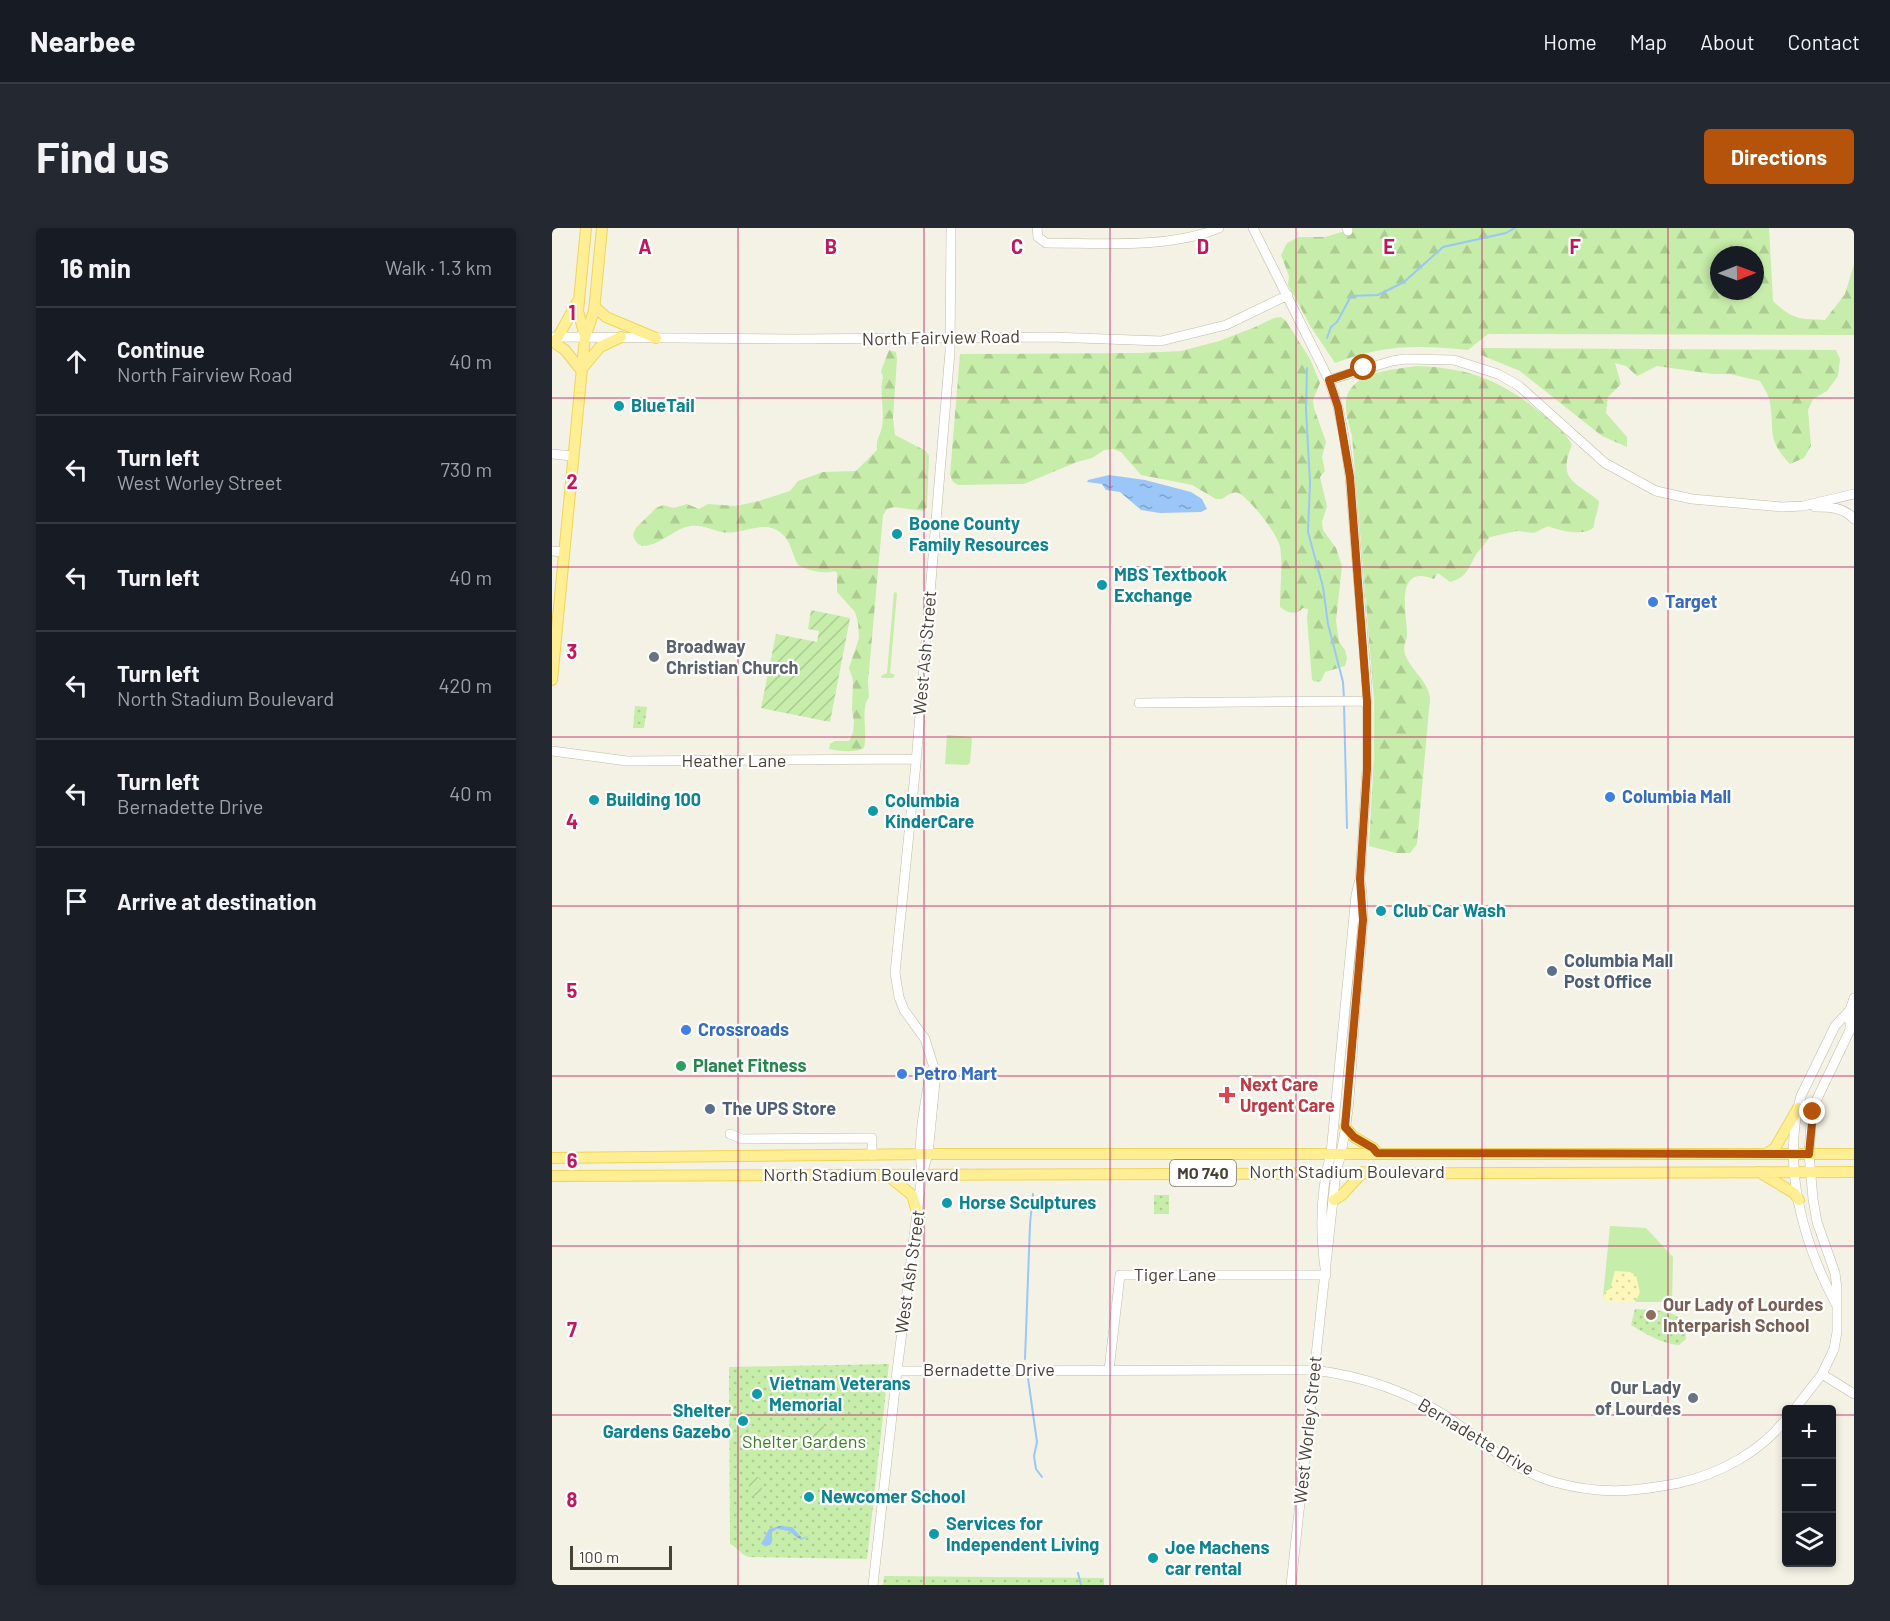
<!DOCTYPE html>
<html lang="en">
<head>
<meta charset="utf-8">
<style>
  :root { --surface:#171b24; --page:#242831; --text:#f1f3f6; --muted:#9ea1a6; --line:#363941; --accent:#b45309 }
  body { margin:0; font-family:Barlow,sans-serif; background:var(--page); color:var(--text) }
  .controls { position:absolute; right:18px; bottom:18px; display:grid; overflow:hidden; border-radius:6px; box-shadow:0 3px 9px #0003 }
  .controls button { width:54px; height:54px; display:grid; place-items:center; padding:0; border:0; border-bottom:2px solid var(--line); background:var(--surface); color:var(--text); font:30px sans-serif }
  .compass { position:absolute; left:1158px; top:18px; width:54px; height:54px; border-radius:50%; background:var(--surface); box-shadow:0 3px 9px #0003; rotate:89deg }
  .scale { position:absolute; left:18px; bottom:15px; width:102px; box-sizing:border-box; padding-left:6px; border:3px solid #484234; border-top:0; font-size:16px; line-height:21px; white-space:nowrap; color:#484234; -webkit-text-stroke:4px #fff; paint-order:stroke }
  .stop { position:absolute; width:18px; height:18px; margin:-14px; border:4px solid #b45309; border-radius:50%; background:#fff }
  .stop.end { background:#b45309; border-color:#fff; box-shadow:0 2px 6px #0008 }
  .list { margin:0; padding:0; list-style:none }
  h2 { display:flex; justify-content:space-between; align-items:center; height:78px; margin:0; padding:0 24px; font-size:26px }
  h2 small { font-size:20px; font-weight:400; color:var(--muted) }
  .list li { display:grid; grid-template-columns:39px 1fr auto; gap:18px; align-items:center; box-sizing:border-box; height:108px; padding:0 24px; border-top:2px solid var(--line) }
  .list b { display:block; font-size:22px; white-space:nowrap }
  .list p { margin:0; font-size:20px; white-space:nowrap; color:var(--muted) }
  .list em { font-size:20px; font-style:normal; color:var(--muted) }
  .icon { flex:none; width:33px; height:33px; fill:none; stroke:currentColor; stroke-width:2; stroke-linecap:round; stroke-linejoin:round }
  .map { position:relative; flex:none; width:1302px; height:1357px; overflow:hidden; border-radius:6px }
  header { display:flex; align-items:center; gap:36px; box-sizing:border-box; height:84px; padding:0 30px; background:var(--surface); border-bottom:2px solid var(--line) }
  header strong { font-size:28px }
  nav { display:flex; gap:33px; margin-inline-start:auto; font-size:21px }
  .intro { display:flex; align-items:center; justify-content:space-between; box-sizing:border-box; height:144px; padding:0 36px }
  h1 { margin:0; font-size:42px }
  .button { padding:15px 27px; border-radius:6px; background:var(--accent); color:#fff; font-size:21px; font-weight:700 }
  main { display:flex; gap:36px; padding:0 36px }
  aside { flex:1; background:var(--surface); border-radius:6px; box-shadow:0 3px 9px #0003 }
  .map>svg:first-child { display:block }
  .grass { fill:#c6eda9 }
  .forest { fill:url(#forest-firs); fill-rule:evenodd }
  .sand { fill:url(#sand-dots) }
  .park { fill:url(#park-dots) }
  .garden { fill:url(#garden-furrows) }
  .water { fill:url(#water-ripples) }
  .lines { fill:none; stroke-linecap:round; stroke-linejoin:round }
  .stream { stroke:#9bc6f8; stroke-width:2 }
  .minor-casing { stroke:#c1bba7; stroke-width:10 }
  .major-casing { stroke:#f0d557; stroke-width:12 }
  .minor { stroke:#fff; stroke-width:9 }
  .major { stroke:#ffee93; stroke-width:10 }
  .route { stroke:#b45309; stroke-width:8 }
  .grid { fill:none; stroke:#c2185b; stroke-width:1.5; stroke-opacity:0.55 }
  .culture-dot { fill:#0f9aa8; stroke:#fff; stroke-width:2 }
  .shop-dot { fill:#3f7fe0; stroke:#fff; stroke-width:2 }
  .worship-dot { fill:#6b7280; stroke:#fff; stroke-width:2 }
  .service-dot { fill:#5c6f8a; stroke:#fff; stroke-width:2 }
  .leisure-dot { fill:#2e9e5b; stroke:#fff; stroke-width:2 }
  .health-dot { fill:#e0444e; stroke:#fff; stroke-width:2 }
  .education-dot { fill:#8d6e63; stroke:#fff; stroke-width:2 }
  .labels { text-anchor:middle; stroke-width:4.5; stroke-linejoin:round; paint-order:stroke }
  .shield { fill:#fff; stroke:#7f7b71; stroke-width:1.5 }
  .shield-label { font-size:16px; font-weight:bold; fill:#484234 }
  .street-label { font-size:18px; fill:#484234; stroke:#fff }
  .culture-label { font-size:18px; font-weight:bold; fill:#0d838f; stroke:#fff; text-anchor:start }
  .shop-label { font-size:18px; font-weight:bold; fill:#366cbe; stroke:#fff; text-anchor:start }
  .worship-label { font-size:18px; font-weight:bold; fill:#5b616d; stroke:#fff; text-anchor:start }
  .service-label { font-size:18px; font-weight:bold; fill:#4e5e75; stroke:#fff; text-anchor:start }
  .leisure-label { font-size:18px; font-weight:bold; fill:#27864d; stroke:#fff; text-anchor:start }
  .health-label { font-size:18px; font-weight:bold; fill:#be3a42; stroke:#fff; text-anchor:start }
  .education-label { font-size:18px; font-weight:bold; fill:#785e54; stroke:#fff; text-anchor:start }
  .park-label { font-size:18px; fill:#398021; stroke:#fff }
  .grid-label { font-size:20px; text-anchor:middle; font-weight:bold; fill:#c2185b; stroke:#fff; stroke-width:4.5; stroke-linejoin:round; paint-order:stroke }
</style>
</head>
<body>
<header>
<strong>Nearbee</strong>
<nav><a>Home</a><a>Map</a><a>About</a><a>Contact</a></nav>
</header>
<div class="intro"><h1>Find us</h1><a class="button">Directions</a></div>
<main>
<aside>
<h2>16 min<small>Walk · 1.3 km</small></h2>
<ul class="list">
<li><svg class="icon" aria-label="ahead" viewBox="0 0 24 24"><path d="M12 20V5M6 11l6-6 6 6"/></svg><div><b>Continue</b><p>North Fairview Road</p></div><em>40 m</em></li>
<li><svg class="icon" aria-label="left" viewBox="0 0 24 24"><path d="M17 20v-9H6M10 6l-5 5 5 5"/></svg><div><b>Turn left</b><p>West Worley Street</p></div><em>730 m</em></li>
<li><svg class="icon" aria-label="left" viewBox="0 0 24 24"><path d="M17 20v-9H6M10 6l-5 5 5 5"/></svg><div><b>Turn left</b></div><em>40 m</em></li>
<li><svg class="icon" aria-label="left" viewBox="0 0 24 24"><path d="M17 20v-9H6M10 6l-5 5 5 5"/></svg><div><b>Turn left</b><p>North Stadium Boulevard</p></div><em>420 m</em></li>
<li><svg class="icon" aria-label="left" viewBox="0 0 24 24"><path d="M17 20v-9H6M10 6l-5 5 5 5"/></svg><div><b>Turn left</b><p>Bernadette Drive</p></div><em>40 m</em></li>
<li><svg class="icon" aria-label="arrive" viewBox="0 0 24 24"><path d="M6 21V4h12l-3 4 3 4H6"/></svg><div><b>Arrive at destination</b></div></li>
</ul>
</aside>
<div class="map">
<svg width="1302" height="1357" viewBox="0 0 1302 1357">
  <defs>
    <pattern id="forest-firs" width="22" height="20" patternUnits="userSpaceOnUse" patternTransform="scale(1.5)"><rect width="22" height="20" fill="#c6eda9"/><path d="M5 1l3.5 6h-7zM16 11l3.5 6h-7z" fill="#accc92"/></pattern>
    <pattern id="sand-dots" width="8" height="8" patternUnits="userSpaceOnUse" patternTransform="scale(1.5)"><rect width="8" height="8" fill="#fdf7bc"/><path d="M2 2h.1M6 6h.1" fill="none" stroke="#dad5a2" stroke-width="1.8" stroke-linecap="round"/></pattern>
    <pattern id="park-dots" width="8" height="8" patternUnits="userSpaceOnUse" patternTransform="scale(1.5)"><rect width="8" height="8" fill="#c6eda9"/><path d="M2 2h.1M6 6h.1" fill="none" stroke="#accc92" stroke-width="1.8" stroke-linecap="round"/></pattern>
    <pattern id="garden-furrows" width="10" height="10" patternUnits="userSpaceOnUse" patternTransform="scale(1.5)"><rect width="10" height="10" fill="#c6eda9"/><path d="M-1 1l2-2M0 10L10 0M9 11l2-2" fill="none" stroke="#accc92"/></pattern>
    <pattern id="water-ripples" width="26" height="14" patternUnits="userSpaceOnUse" patternTransform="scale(1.5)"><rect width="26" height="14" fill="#9bc6f8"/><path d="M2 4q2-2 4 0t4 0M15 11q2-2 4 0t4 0" fill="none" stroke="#80a2ca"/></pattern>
  </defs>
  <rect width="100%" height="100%" fill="#f4f2e5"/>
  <path class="grass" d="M 342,364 L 345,365 L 338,445 L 343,447 L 341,450 L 330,450 L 329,448 L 335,445 Z
    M 395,507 L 418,509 L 420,510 L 418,535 L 415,537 L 393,536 Z
    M 1058,998 L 1094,1000 L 1121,1029 L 1120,1074 L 1055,1074 L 1051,1069 Z"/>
  <path class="forest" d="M 803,0 L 1217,0 L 1221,73 C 1241,92 1247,91 1273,92 L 1293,66 L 1302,36 L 1302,107 L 936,106 L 916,122 C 865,117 832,116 783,135 L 759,99 L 736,57 L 737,48 L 729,27 L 735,15 L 747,9 L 773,9 ZM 1167,27 L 1203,27 L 1203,63 L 1167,63 Z
    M 729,89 L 734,93 L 758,131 L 768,155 L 761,172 L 762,180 L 774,214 L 770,229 L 773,243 L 768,249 L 775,278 L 770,294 L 771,302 L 784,320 L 790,338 L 784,393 L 787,414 L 793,422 L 795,430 L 793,438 L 773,444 L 769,453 L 764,454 L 760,452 L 755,390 L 756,381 L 751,380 C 743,388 736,385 728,379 C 728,360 731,338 728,319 C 727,308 697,269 686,265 C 680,263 675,268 670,271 L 664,271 L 640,257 L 589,247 L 569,224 L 561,221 L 552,222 L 540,230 L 525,234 L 472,256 L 406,257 L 401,254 L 398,247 L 408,126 L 590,125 L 629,123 L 667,113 L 701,100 L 722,90 Z
    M 929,120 L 1284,122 L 1288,131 L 1286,148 L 1275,163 L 1261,171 L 1256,182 L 1259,218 L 1252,230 L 1238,236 C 1214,210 1223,205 1218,175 C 1217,167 1212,160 1208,153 L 1178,146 L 1161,146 L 1105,138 L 1085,148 L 1074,138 L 1063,135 L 1069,156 L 1056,169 L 1054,185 L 1075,209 L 1075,219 L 1050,208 L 968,143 L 929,127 Z
    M 337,122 L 344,124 L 345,131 L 341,190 L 343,207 L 374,223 L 377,228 L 375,279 L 372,283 L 342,279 L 335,281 L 331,287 L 316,454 L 317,469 C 308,482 316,504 312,520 C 304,525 286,523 277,521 L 278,516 L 283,513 L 297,513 L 301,505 L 302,494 L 300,482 L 301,452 L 297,440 L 307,410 L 306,395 L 303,384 L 285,364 L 285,345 L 283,343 C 269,346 259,343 246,337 C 240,326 239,313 229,305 C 212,290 189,308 170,304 C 157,301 148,295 134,299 C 120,302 87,335 81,306 L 84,300 L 104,280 L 111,277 L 122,280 L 135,276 L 147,281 L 156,276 L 184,278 L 207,273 L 238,263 L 246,253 L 271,244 L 304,243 L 325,222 C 324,209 328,209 330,199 C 333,182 327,165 331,149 L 329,143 Z
    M 865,138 C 917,140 948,152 988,184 C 1000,193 1013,203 1020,217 C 1005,253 1023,253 1047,273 C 1047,282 1042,289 1042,299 C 1032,309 1008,303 996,298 L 982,305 L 965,303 L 938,309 C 934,314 930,319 926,324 C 916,338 917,349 898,354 L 886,345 L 882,351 C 843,336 854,382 855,404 C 856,412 850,417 853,426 C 859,443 876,452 878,470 L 865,616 L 858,625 L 844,625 L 817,618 L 822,528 L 822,472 L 800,208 C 798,199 794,190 794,181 C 791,144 839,142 865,138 Z"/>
  <path class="sand" d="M 1063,1043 L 1078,1044 L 1084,1047 L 1088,1065 L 1083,1074 L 1055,1074 L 1051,1069 L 1054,1063 L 1058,1061 Z"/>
  <path class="park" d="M 83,478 L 95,479 L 92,500 L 81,500 Z
    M 617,967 L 617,986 L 602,986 L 602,967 Z
    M 1083,1081 C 1107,1083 1134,1079 1134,1111 L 1127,1117 C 1110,1116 1094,1106 1079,1097 Z
    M 337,1136 L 315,1331 L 197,1329 C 189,1327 185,1319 178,1316 L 177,1139 Z
    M 332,1348 L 552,1350 L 552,1357 L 331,1357 Z"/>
  <path class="garden" d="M 259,382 L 298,390 L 278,494 L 209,480 L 224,406 L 265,414 L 267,403 L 256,401 Z
    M 269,1197 L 294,1210 L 292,1222 L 276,1223 L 277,1220 L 283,1220 L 286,1217 L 285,1211 L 281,1208 L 270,1208 L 267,1212 L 267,1218 L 273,1219 L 274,1222 L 261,1220 L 259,1211 L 265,1199 Z
    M 197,1247 L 205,1248 C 214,1258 211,1267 197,1269 Z"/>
  <path class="water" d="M 557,247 L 593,252 L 639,264 L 650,271 L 655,281 L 649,284 L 608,285 L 589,282 L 568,264 L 554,262 L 550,256 L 535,254 L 536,252 Z
    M 228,1298 L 240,1299 L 250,1310 L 258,1307 L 249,1312 L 237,1303 L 225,1301 L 220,1304 L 220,1314 L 218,1317 L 214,1318 L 209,1316 L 217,1301 Z"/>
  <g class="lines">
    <path class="stream" d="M 775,110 L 779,99 L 785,94 L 799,68 L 826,67 L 852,54 L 891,19 L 954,5 L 963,0
      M 755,140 L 754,182 L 758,254 L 756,304 L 771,359 L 776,396 L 791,454 L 792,471
      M 792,476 L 795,600
      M 473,1131 L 478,996 L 481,966
      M 476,1150 L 485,1214 L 482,1228 L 484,1241 L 490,1249
      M 526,1345 L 529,1357"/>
    <defs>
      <path id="minor" d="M 485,0 L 486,9 L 494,15 C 547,15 619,21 667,0
        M 701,0 L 777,152 L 786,179 L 792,208 L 798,249 L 815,459 L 815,541 L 808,651 L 804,667 L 779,925 C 768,964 768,1008 774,1047
        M 795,0 L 796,3
        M 2,109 L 242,111 L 499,109 L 609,113 L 674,97 L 736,67
        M 777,152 L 840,133 L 853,131 L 902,132 L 946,146 L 967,158 L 1053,235 L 1104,263 L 1140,271 L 1230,279 L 1251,278 L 1302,266
        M 0,226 L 20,228
        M 1263,279 C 1277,279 1292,279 1302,291
        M 0,323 L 11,324
        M 587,475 L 815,473
        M 0,523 L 75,533 L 364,531
        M 178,906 L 190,911 L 320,910 L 320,927
        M 370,944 C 365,911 373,878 378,846 L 381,840
        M 1284,1076 C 1251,1015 1229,937 1249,868 L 1283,798 L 1298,782
        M 557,1142 L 568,1047 L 774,1047
        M 345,1143 L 762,1142 C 809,1148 853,1162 894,1188 C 929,1211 960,1242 1002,1254 C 1049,1267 1080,1264 1127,1255 C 1167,1246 1209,1224 1234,1191
        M 1270,1146 L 1302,1166
        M 1242,1182 L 1270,1146 L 1282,1121 L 1285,1104 L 1285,1061 L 1283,1045 L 1265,994 L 1261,971 L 1257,926 L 1259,895 L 1264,873 L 1298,802 L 1298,782 L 1302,770
        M 321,1357 L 345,1143 L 370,946 L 376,926 L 383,854 L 384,846 L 373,811 L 352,782 L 347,769 L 343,745 L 364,535 L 398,123 L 399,0
        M 739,1357 L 784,944 C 800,891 799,826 804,771 C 807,733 814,694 809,656"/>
      <path id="major" d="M 43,79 L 54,89 L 104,110
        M 33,108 L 26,83 L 34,0
        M 6,109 L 26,73
        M 0,113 L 13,122 L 29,142 L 48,119 L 69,109
        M 0,452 L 33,109 L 42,83 L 50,0
        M 793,899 L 802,909 L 821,920 L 825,925
        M 1214,926 L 1223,920 L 1246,880
        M 0,930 L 376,926 L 1302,926
        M 1207,944 L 1242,965 L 1247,972
        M 334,946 L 360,967 L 366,987
        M 0,948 L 1302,944
        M 782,972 L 790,967 L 811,944"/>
    </defs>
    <use href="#minor" class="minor-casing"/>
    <use href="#major" class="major-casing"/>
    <use href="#minor" class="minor"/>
    <use href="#major" class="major"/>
  </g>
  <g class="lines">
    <path class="route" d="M 812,140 L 777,152 L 786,179 L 798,249 L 815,473 L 815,541 L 808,651 L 811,692 L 793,899 L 802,909 L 821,920 L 825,925 L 1257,926 L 1261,884"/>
  </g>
  <path class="grid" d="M 186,0 L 186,1357M 372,0 L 372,1357M 558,0 L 558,1357M 744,0 L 744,1357M 930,0 L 930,1357M 1116,0 L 1116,1357M 0,170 L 1302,170M 0,339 L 1302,339M 0,509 L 1302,509M 0,678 L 1302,678M 0,848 L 1302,848M 0,1018 L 1302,1018M 0,1187 L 1234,1187M 1280,1187 L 1302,1187"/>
  <g class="culture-dot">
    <circle cx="67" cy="178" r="6"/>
    <circle cx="345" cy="306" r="6"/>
    <circle cx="550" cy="357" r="6"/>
    <circle cx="42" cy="572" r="6"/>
    <circle cx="321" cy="583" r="6"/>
    <circle cx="829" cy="683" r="6"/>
    <circle cx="395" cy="975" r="6"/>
    <circle cx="205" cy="1166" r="6"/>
    <circle cx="191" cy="1193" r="6"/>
    <circle cx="257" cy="1269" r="6"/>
    <circle cx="382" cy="1306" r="6"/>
    <circle cx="601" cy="1330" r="6"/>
  </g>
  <g class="shop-dot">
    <circle cx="1101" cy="374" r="6"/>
    <circle cx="1058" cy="569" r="6"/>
    <circle cx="134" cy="802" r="6"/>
    <circle cx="350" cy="846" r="6"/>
  </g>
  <g class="worship-dot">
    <circle cx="102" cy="429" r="6"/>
    <circle cx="1141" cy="1170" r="6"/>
  </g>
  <g class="service-dot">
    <circle cx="1000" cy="743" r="6"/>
    <circle cx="158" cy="881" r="6"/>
  </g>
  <circle class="leisure-dot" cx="129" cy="838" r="6"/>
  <path class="health-dot" d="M672 858h6v6h6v6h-6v6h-6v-6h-6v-6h6z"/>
  <circle class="education-dot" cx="1099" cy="1087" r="6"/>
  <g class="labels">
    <rect class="shield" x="618" y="932" width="66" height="26" rx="4.5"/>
    <g class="shield-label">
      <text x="651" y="951">MO 740</text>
    </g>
    <g class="street-label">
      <text transform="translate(389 110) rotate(-1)" y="6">North Fairview Road</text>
      <text transform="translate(373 425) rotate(-85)" y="6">West Ash Street</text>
      <text x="182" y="539">Heather Lane</text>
      <text x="795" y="950">North Stadium Boulevard</text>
      <text x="309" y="953">North Stadium Boulevard</text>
      <text transform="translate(358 1044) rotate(-82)" y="6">West Ash Street</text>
      <text x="623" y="1053">Tiger Lane</text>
      <text x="437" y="1148">Bernadette Drive</text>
      <text transform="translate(756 1202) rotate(-84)" y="6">West Worley Street</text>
      <text transform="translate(924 1209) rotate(31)" y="6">Bernadette Drive</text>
    </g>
    <g class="culture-label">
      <text x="79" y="184">BlueTail</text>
      <text x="357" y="302">Boone County<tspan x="357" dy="21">Family Resources</tspan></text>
      <text x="562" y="353">MBS Textbook<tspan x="562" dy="21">Exchange</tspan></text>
      <text x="54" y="578">Building 100</text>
      <text x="333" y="579">Columbia<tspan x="333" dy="21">KinderCare</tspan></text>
      <text x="841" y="689">Club Car Wash</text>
      <text x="407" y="981">Horse Sculptures</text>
      <text x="217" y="1162">Vietnam Veterans<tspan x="217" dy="21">Memorial</tspan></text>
      <text x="179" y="1189" text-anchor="end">Shelter<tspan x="179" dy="21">Gardens Gazebo</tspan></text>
      <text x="269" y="1275">Newcomer School</text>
      <text x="394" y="1302">Services for<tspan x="394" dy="21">Independent Living</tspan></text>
      <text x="613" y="1326">Joe Machens<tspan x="613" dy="21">car rental</tspan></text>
    </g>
    <g class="shop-label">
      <text x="1113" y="380">Target</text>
      <text x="1070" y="575">Columbia Mall</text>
      <text x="146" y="808">Crossroads</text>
      <text x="362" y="852">Petro Mart</text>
    </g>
    <g class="worship-label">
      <text x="114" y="425">Broadway<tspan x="114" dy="21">Christian Church</tspan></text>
      <text x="1129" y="1166" text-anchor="end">Our Lady<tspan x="1129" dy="21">of Lourdes</tspan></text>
    </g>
    <g class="service-label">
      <text x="1012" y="739">Columbia Mall<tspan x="1012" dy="21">Post Office</tspan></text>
      <text x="170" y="887">The UPS Store</text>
    </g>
    <g class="leisure-label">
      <text x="141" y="844">Planet Fitness</text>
    </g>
    <g class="health-label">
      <text x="688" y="863">Next Care<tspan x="688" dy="21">Urgent Care</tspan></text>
    </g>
    <g class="education-label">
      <text x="1111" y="1083">Our Lady of Lourdes<tspan x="1111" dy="21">Interparish School</tspan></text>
    </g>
    <g class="park-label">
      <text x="252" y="1220">Shelter Gardens</text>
    </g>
  </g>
  <g class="grid-label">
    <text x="93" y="26">A</text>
    <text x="279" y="26">B</text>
    <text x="465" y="26">C</text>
    <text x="651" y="26">D</text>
    <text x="837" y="26">E</text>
    <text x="1023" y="26">F</text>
    <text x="20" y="92">1</text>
    <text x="20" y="261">2</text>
    <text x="20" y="431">3</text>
    <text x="20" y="601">4</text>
    <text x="20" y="770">5</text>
    <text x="20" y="940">6</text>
    <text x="20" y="1109">7</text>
    <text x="20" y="1279">8</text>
  </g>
</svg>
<div class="controls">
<button>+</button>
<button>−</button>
<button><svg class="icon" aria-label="layers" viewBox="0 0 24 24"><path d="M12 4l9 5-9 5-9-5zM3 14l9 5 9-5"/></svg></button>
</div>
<svg class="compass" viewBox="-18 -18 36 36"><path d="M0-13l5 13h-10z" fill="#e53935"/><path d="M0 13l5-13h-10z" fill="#9ea1a6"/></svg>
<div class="scale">100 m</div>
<div class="stop" style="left:812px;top:140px"></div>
<div class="stop end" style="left:1261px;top:884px"></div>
</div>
</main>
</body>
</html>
